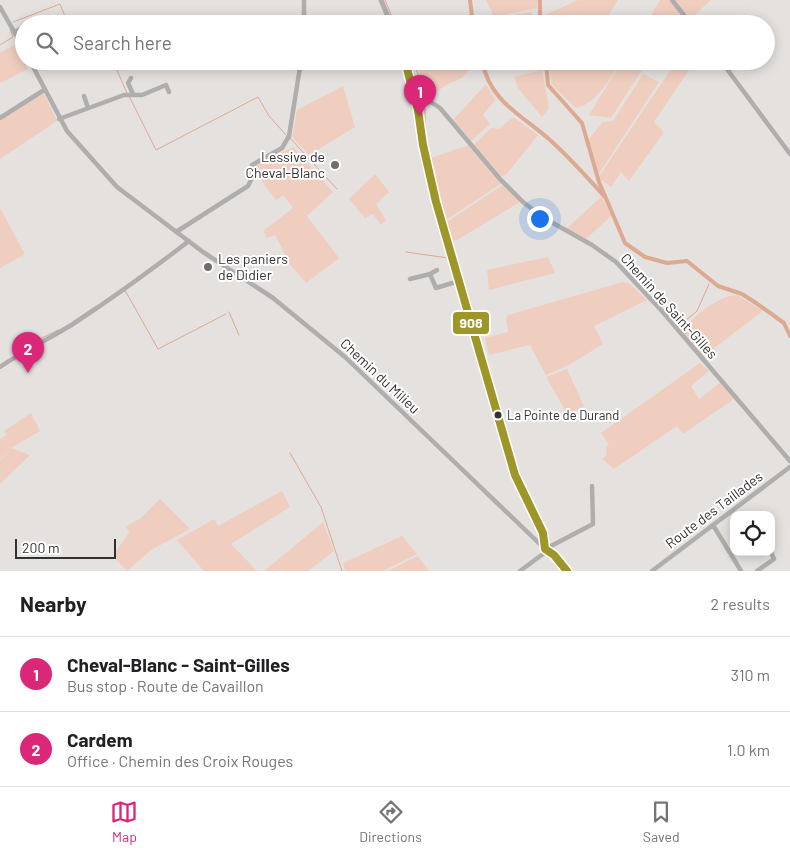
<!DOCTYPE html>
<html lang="en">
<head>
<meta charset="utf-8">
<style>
  :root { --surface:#fff; --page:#f2f2f2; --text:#202124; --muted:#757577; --line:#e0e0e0; --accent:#db2777 }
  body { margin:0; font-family:Barlow,sans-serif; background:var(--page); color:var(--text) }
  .controls { position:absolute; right:15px; bottom:15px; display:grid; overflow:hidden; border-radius:10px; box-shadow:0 2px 12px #0003 }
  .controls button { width:45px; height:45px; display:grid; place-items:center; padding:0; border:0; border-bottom:1px solid var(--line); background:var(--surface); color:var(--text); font:25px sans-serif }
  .scale { position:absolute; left:15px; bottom:12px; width:101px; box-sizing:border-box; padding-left:5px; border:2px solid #333130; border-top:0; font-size:14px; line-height:18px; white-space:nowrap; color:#333130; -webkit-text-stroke:4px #fff; paint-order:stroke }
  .you { position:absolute; left:539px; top:218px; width:18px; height:18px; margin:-12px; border:4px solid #fff; border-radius:50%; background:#1a73e8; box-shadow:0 0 0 8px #1a73e833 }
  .badge { display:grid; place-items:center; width:32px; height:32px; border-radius:50%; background:var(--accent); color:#fff; font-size:16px; font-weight:700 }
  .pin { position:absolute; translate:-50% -41px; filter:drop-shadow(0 1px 2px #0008) }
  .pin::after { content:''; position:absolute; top:26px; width:18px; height:15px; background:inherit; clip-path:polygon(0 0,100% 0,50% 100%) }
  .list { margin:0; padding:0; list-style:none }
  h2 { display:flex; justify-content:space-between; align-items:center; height:65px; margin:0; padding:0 20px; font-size:21px }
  h2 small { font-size:16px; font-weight:400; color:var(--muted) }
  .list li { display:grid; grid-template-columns:32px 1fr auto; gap:15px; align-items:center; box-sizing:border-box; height:75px; padding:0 20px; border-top:1px solid var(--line) }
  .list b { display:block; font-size:19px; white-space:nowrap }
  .list p { margin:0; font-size:16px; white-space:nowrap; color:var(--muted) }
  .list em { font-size:16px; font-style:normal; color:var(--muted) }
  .icon { flex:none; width:28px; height:28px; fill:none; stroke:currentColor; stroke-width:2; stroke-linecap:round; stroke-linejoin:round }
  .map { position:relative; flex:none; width:790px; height:571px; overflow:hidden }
  .search { position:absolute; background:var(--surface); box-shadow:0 2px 12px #0003; left:15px; right:15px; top:15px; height:55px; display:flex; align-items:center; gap:12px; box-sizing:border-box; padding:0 18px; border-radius:28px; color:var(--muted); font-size:19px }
  .sheet { height:215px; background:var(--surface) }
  nav { display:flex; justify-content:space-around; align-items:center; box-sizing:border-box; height:70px; border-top:1px solid var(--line); background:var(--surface); font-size:14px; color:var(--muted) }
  nav a { display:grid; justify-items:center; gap:2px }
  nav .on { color:var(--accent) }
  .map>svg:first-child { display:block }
  .green { fill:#efcebf }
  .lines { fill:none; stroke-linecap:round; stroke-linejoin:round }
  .stream { stroke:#dda991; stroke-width:1 }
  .canal { stroke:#dda991; stroke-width:4 }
  .minor { stroke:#afaead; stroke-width:4.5 }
  .major { stroke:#afaead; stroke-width:5 }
  .bus-1-casing { stroke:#fff; stroke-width:11 }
  .bus-1 { stroke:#9f962a; stroke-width:8 }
  .poi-dot { fill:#716f6d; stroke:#fff; stroke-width:2 }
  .bus-dot { fill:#333130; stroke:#fff; stroke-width:2 }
  .labels { text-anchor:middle; stroke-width:4; stroke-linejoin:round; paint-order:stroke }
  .bus-label { font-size:13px; fill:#333130; stroke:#fff; text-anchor:start }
  .poi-label { font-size:14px; fill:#333130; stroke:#fff; text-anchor:end }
  .street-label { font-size:14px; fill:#333130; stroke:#fff }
  .line-badge { stroke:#fff; stroke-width:2 }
  .badge-label { font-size:14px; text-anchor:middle; font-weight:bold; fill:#fff }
</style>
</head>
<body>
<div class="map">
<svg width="790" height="571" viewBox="0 0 790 571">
  <rect width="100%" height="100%" fill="#e5e1df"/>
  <path class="green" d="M 486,0 L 538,0 L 537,8 L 494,17 Z
    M 578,0 L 618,0 L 603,24 L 542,24 L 541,17 Z
    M 660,0 L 670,0 L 680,13 L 673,24 L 646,24 Z
    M 674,0 L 711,0 L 690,19 Z
    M 531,12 L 535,24 L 477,24 L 477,22 Z
    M 14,45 L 28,69 L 0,83 L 0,53 Z
    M 416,61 L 477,61 L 462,78 L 446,85 L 431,96 L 427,95 Z
    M 548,61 L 621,61 C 610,79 597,103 576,108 L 552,85 Z
    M 622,61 L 648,61 L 611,118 L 589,115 Z
    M 680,61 L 695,61 L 654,122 L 664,132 L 629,181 L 621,172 L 611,187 L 598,178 L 669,72 L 675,69 Z
    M 542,70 L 549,108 L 542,117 L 518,88 L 514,77 Z
    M 643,74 L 659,82 L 598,175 L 588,140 L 603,122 L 613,121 Z
    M 486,84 L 495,100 L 483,115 L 490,124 L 471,141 L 453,120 Z
    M 343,86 L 355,127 L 309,155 L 292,137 L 297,110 Z
    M 43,92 L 57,121 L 0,159 L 0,120 Z
    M 514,118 L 538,135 L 506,175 L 500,176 L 474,145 L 491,128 L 499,129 L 509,120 Z
    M 469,145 L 502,183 L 446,220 L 431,158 Z
    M 293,147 L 333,192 L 307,216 L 339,258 L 306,283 L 291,266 L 275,235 L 267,238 L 263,231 L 293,208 L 283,195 L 276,200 L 254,171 L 256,166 Z
    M 375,174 L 389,192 L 376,204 L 386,220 L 381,225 L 373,214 L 365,218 L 349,199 Z
    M 503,185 L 520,202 L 457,240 L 452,240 L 447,222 Z
    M 602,196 L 611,216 L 586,239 L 566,229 Z
    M 0,208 L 25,254 L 0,268 Z
    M 548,257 L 555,273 L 489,290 L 487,270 Z
    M 623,282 L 630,284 L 647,300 L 594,326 L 603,344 L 569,365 L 546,375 L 530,345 L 489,355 L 485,338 L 508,332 L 506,318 L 508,315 Z
    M 737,295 L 763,311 L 705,355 L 701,355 L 682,330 C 694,316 718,296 737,295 Z
    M 700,363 L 709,371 L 691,386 L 699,399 L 720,383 L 734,399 L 683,434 L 677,426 L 614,469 L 602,459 L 607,455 L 606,447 L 609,445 L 601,433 Z
    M 567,369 L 584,406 L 568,415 L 546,377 Z
    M 31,413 L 40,431 L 11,448 L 30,455 L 0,484 L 0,460 L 12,448 L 0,459 L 0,439 L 7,435 L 4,431 Z
    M 282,491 L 290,507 L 231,544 L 257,571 L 204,571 L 177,540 L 214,519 L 218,526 Z
    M 160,499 L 190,529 L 151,550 L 127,571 L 113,556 L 130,531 L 125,527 L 141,518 Z
    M 323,522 L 334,551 L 308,571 L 264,571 Z
    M 402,536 L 417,554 L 383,571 L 345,571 L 343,563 Z
    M 418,556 L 429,571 L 388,571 Z"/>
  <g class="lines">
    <path class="stream" d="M 385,0 L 395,24
      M 13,22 L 60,4 L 68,24
      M 0,45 L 13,37 L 10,29
      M 109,61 L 116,68 L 127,93
      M 412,61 L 423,85
      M 129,96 L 156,150 L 258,97 L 269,116 L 286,135
      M 425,109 L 425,134 L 435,182 L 466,295
      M 290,138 L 337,189
      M 406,252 L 448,258 L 419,138
      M 123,291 L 126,292 L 158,349 L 226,314
      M 229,312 L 239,335
      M 74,321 L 96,306
      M 679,326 L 697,311 L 709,284
      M 34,342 L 58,330
      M 290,453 L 321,507 L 342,571"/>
    <path class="canal" d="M 470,0 L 473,24
      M 540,24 L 540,0
      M 482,61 C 490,102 522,115 550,140 C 569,157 587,177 604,196
      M 546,61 L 548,85 L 582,123 L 599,182 L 625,243 L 645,257 L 667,263 L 687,261 L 718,286 L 742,294 L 756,303 L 784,323 L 790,336"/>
    <path class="minor" d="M 672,0 L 691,24
      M 0,7 L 24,49
      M 48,20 L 48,24
      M 32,24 L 40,21
      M 304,24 L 304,0
      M 15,32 L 24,27
      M 30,61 L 67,131 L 117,187 L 203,252 L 273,298 L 345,357 L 545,549
      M 721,61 L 790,154
      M 131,78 L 128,83 L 133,94
      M 84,96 L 88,108
      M 415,102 L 417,106 L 429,102
      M 414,103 L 416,99 L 428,100 L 440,108 L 500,179 L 523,202 L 544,218 L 592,245 L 616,262 L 661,310 L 790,461
      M 0,118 L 44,90
      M 59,119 L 124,95 L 142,95 L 166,85 L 169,92
      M 176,232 L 248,186 L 251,180 L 252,165 L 282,148 L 289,136 L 301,61
      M 430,274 L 437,270
      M 410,279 L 430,274 L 436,288 L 459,281
      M 0,367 C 23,351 49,339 73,324 C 113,298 151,270 189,241
      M 713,525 L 741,571
      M 551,546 L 593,524 L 592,486
      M 520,571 L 547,551
      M 652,571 L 790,467
      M 757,571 L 774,559 L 771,552"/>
    <path class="major" d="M 381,0 L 391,24
      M 405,61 L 436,202 L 514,471 L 548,545 L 567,571
      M 545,540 L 545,549 L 552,554"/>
    <defs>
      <path id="bus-1" d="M 405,61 L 418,110 L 423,145 L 436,202 L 515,475 L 543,533 L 545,549 L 554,555 L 567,571"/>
    </defs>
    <use href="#bus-1" class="bus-1-casing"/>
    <use href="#bus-1" class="bus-1"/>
  </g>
  <g class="poi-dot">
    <circle cx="335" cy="165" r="5"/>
    <circle cx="208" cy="267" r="5"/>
  </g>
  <circle class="bus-dot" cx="498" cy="415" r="4.5"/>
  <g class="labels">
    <g class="bus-label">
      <text x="507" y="420">La Pointe de Durand</text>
    </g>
    <g class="poi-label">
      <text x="325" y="162">Lessive de<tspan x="325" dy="16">Cheval-Blanc</tspan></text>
      <text x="218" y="264" text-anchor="start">Les paniers<tspan x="218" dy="16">de Didier</tspan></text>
    </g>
    <g class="street-label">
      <text transform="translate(669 306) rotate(48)" y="5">Chemin de Saint-Gilles</text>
      <text transform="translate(380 376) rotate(43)" y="5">Chemin du Milieu</text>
      <text transform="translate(714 510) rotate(-37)" y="5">Route des Taillades</text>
    </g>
  </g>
  <rect class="line-badge" x="452" y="311" width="38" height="24" rx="5" fill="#9f962a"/>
  <g class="badge-label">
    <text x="471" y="328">908</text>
  </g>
</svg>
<div class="controls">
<button><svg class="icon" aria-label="locate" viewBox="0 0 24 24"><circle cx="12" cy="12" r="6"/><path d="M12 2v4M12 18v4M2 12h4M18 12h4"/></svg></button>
</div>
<div class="scale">200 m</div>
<div class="you"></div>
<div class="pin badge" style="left:420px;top:116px">1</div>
<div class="pin badge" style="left:28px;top:373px">2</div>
<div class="search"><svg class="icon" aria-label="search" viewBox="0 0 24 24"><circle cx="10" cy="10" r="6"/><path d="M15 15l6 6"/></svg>Search here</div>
</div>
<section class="sheet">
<h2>Nearby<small>2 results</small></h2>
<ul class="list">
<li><span class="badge">1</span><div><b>Cheval-Blanc - Saint-Gilles</b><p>Bus stop · Route de Cavaillon</p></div><em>310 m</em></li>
<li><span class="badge">2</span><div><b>Cardem</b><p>Office · Chemin des Croix Rouges</p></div><em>1.0 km</em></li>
</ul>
</section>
<nav>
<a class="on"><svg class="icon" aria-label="map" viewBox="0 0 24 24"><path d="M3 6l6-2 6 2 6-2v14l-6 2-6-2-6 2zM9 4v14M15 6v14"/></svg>Map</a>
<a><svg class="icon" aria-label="directions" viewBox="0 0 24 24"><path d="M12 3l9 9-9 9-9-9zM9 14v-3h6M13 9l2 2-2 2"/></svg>Directions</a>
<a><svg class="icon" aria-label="saved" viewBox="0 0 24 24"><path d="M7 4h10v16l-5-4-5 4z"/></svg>Saved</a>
</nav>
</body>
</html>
